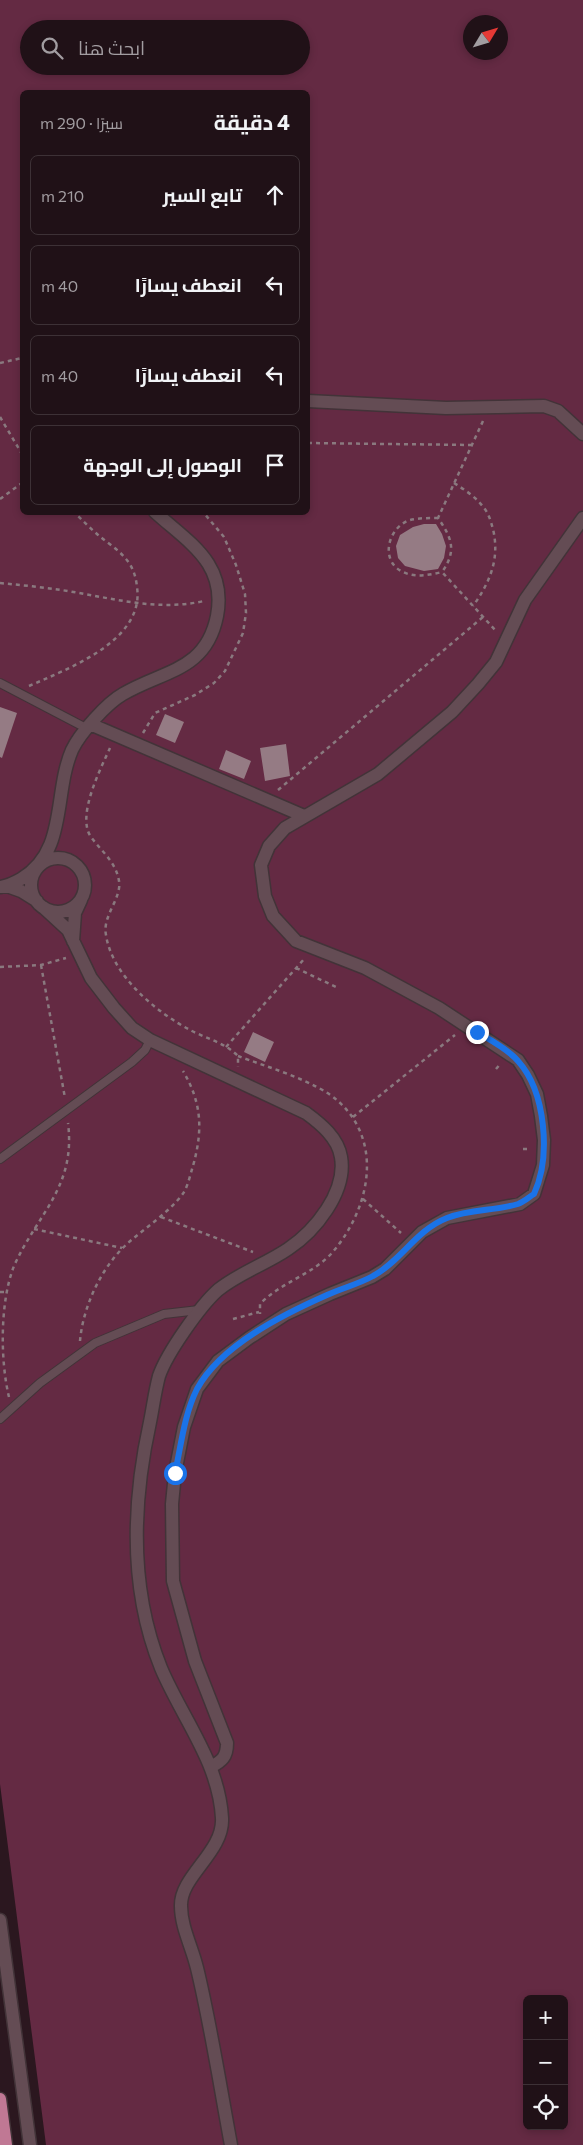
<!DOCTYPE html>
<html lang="ar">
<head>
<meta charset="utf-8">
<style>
  :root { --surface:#201117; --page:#2d1f24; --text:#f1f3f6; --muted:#a29da1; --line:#3d3136 }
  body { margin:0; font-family:Commissioner,Cairo,sans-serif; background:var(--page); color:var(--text); direction:rtl }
  .controls { position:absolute; right:15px; bottom:15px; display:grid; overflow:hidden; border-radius:8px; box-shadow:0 2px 8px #0003 }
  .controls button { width:45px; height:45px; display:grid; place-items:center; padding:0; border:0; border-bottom:1px solid var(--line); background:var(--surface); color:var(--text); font:25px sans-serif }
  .compass { position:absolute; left:463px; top:15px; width:45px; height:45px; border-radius:50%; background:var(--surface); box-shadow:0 2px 8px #0003; rotate:52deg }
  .stop { position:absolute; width:15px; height:15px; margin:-11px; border:4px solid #1a73e8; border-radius:50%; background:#fff }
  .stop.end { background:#1a73e8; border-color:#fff; box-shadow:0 1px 5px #0008 }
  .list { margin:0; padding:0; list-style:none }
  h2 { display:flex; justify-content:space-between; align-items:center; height:65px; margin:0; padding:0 20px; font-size:21px }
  h2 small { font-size:16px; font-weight:400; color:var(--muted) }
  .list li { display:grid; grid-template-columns:32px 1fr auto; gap:15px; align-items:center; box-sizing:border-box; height:80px; margin:0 10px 10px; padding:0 10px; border:1px solid var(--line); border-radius:8px }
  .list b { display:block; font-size:19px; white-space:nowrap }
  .list em { font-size:16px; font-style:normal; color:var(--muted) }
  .icon { flex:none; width:28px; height:28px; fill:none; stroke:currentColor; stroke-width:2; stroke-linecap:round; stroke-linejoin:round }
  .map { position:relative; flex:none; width:583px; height:2145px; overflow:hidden; direction:ltr }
  .search { position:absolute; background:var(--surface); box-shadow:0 2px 8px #0003; left:20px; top:20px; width:290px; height:55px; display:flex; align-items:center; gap:12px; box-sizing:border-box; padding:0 18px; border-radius:28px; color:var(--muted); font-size:19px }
  .panel { position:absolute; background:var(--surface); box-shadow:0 2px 8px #0003; left:20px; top:90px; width:290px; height:425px; border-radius:8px; direction:rtl }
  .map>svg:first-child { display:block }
  .green { fill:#642a43; fill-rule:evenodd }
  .building { fill:#957b84 }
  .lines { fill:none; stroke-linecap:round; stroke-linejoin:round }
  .lane-casing { stroke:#423338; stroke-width:10 }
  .street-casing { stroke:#423338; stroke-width:15 }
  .primary-casing { stroke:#423338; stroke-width:15 }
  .path { stroke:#8a797f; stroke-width:2.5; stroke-dasharray:4 4; stroke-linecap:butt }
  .lane { stroke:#644c54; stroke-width:8 }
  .street { stroke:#644c54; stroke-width:12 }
  .primary { stroke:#c07894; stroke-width:12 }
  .route { stroke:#1a73e8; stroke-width:6 }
</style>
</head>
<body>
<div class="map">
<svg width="583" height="2145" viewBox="0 0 583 2145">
  <rect width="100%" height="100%" fill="#2b171f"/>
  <path class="green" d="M 0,0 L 583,0 L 583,2145 L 46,2145 L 0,1784 ZM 470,22 L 500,22 L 500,52 L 470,52 ZM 29,29 L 301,29 L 301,66 L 29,66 ZM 22,92 L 308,92 L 308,512 L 22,512 ZM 527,1999 L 564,1999 L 564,2126 L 527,2126 Z"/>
  <path class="building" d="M 424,524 L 436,524 L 442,534 L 446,546 L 444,558 L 438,569 L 424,571 L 405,566 L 398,558 L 396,546 L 400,535 L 413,527 Z
    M 0,707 L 17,713 L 2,758 L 0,757 Z
    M 165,714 L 184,722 L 175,743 L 156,735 Z
    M 286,744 L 290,776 L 265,781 L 260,748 Z
    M 226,750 L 251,761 L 244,779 L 219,769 Z
    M 253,1032 L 274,1042 L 265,1062 L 244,1052 Z"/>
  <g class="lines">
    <defs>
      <path id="lane" d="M 0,683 L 86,728
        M 0,1159 L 132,1062 L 145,1050 L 150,1040
        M 0,1419 L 40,1383 L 95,1343 L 164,1314 L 199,1310"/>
      <path id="street" d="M 308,401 L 446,408 L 544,406 L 558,411 L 583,434
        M 90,724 L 304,816
        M31 885a27 27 0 1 1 54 0a27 27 0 1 1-54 0Z
        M 7,886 L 21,891 L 37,901
        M 0,887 C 8,886 14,883 21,879 C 68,851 53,794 72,750 C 80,733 107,703 123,694 C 164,670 206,671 217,616 C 227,563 189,543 155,512
        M 43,907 L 68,930 L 91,978 L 114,1008 L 132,1028 L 150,1040 L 306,1113 C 321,1124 338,1138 341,1157 C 347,1192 315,1231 288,1249 C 266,1264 239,1273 218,1290 C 200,1306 167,1353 159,1376 C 155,1391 153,1407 150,1422 C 132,1504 129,1589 161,1668 C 182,1718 219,1762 222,1818 C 224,1852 180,1876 181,1906 C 181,1927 192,1947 197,1968 C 211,2026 220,2086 231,2145
        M 73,941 L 75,913 L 81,900
        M 211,1767 C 222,1761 227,1757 227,1743 L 195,1661 L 173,1581 L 172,1504 L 175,1473 L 184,1427 L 197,1389 L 218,1361 L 249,1338 L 286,1314 L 330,1294 L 372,1277 L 385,1269 L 422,1232 L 447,1218 L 520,1204 L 534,1194 L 543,1165 L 544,1140 L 541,1116 L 537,1094 L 528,1075 L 518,1060 L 439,1008 L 365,968 L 296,941 L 273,916 L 265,896 L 261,865 L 269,846 L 285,828 L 378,774 L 452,712 L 478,684 L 496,662 L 525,600 L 583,518
        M 0,1920 L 30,2145"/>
      <path id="primary" d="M 0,2099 L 6,2145"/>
    </defs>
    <use href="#lane" class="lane-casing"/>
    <use href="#street" class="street-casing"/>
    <use href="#primary" class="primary-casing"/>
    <path class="path" d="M 0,363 L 22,358
      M 0,417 L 22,454
      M 483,421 L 438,518 C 452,538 457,551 442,572 L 496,631
      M 308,443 L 471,445
      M 454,483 C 465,490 476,497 484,508 C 489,514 491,522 493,529 C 500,559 490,582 473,606
      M 0,499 L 22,483
      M 438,518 C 429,518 418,518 410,520 C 388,527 379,561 403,572 C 415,578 429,575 442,572
      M 0,583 C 20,585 41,587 61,590 C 109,597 155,612 204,601
      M 29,686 C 67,669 145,641 137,587 C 136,577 133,567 126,559 C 118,549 106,542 97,534 C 89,527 82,520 74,512
      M 143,733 L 155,713 L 195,695 L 214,683 L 225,671 L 243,633 L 246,613 L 245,594 L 236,565 L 224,537 L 203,512
      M 110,748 C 101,768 76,816 91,837 C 102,852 116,862 119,881 C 122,898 102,916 106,935 C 112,976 157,1013 192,1031 C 208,1039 225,1043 238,1056 L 238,1067
      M 278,790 L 483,617
      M 41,965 L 65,1098
      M 0,967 L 41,965 L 66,958
      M 296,968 L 336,987
      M 226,1047 L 305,958
      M 238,1056 C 267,1067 316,1081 338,1101 C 385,1143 369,1211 331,1254 C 311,1275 280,1283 260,1304 L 260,1314
      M 496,1069 L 501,1063
      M 353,1117 L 455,1035
      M 523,1149 L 531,1149
      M 363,1199 L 401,1233
      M 161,1217 L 253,1252
      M 34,1229 L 122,1248
      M 0,1292 L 6,1292
      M 233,1319 L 259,1312
      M 80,1341 C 83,1306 102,1266 128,1243 C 146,1227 167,1214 182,1195 C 188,1187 190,1175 193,1166 C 203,1130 202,1103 183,1071
      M 9,1397 C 0,1360 0,1301 14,1266 C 38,1213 76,1187 68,1123"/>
    <use href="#lane" class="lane"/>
    <use href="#street" class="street"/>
    <use href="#primary" class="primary"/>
  </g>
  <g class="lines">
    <path class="route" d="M 175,1473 C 181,1446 184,1415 197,1389 C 221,1345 284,1314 327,1295 C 342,1288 359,1284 373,1276 C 401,1261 416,1230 447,1218 C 470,1209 495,1211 518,1204 C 524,1202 529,1197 534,1194 C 551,1157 546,1092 518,1061 C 508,1049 490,1040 477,1032"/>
  </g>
</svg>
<div class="controls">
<button>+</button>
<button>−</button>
<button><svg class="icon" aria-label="locate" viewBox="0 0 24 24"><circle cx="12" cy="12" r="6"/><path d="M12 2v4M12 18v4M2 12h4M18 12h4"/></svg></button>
</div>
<svg class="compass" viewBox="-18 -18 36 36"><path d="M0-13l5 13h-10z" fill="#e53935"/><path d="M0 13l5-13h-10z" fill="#a29da1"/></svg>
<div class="stop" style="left:175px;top:1473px"></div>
<div class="stop end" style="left:477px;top:1032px"></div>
<div class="search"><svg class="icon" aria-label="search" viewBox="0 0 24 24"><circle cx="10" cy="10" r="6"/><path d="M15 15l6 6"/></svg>ابحث هنا</div>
<section class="panel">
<h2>4 دقيقة<small>سيرًا · 290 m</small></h2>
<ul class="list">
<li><svg class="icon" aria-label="ahead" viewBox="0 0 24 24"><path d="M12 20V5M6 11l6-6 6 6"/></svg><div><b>تابع السير</b></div><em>210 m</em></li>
<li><svg class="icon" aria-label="left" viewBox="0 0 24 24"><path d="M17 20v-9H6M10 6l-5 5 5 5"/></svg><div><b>انعطف يسارًا</b></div><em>40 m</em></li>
<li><svg class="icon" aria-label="left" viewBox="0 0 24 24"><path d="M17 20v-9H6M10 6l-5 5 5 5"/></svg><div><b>انعطف يسارًا</b></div><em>40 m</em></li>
<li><svg class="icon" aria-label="arrive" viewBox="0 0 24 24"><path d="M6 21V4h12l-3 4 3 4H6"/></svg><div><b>الوصول إلى الوجهة</b></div></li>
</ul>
</section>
</div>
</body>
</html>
